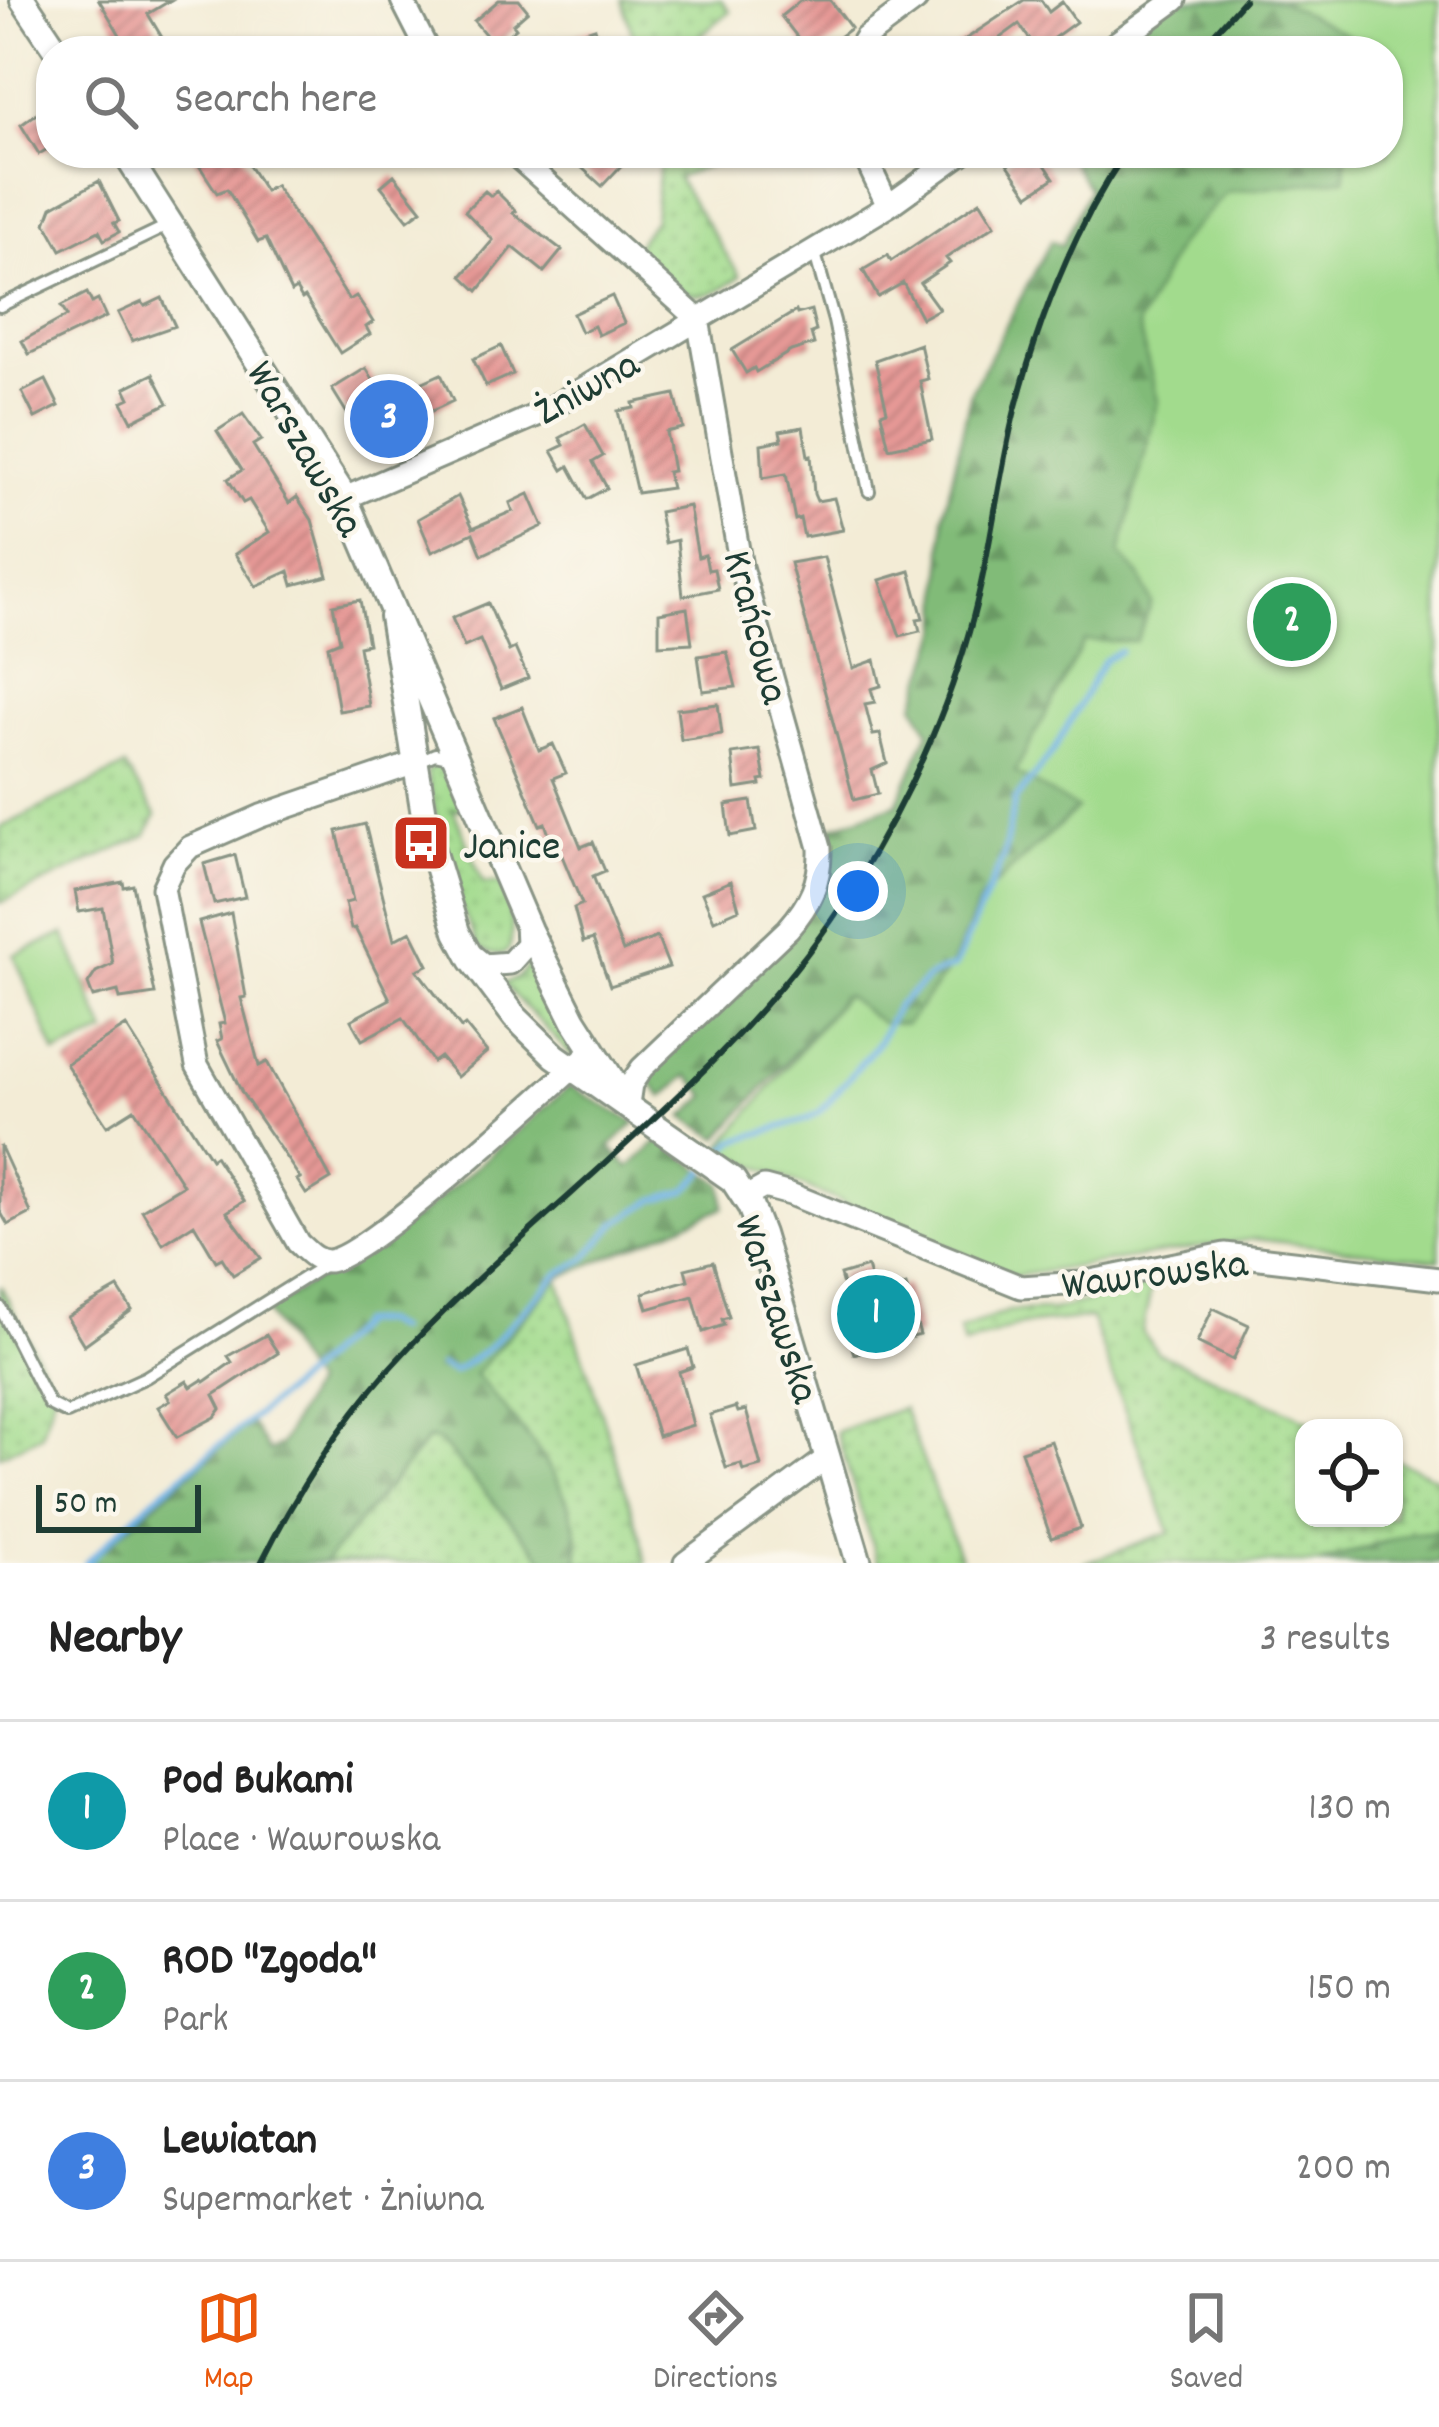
<!DOCTYPE html>
<html lang="en">
<head>
<meta charset="utf-8">
<style>
  :root { --surface:#fff; --page:#f6f6f6; --text:#222; --muted:#767676; --line:#e0e0e0; --accent:#ea580c }
  body { margin:0; font-family:Dekko,sans-serif; background:var(--page); color:var(--text) }
  .controls { position:absolute; right:36px; bottom:36px; display:grid; overflow:hidden; border-radius:24px; box-shadow:0 3px 9px #0004 }
  .controls button { width:108px; height:108px; display:grid; place-items:center; padding:0; border:0; border-bottom:3px solid var(--line); background:var(--surface); color:var(--text); font:60px sans-serif }
  .scale { position:absolute; left:36px; bottom:30px; width:165px; box-sizing:border-box; padding-left:12px; border:6px solid #1f3d34; border-top:0; font-size:33px; line-height:42px; white-space:nowrap; color:#1f3d34; -webkit-text-stroke:9px #fbf7ec; paint-order:stroke }
  .you { position:absolute; left:858px; top:891px; width:42px; height:42px; margin:-30px; border:9px solid #fff; border-radius:50%; background:#1a73e8; box-shadow:0 0 0 18px #1a73e833 }
  .badge { display:grid; place-items:center; width:78px; height:78px; border-radius:50%; background:var(--accent); color:#fff; font-size:39px; font-weight:700 }
  .pin { position:absolute; translate:-50% -50%; border:6px solid #fff; box-shadow:0 3px 12px #0006 }
  .list { margin:0; padding:0; list-style:none }
  h2 { display:flex; justify-content:space-between; align-items:center; height:156px; margin:0; padding:0 48px; font-size:51px }
  h2 small { font-size:39px; font-weight:400; color:var(--muted) }
  .list li { display:grid; grid-template-columns:78px 1fr auto; gap:36px; align-items:center; box-sizing:border-box; height:180px; padding:0 48px; border-top:3px solid var(--line) }
  .list b { display:block; font-size:45px; white-space:nowrap }
  .list p { margin:0; font-size:39px; white-space:nowrap; color:var(--muted) }
  .list em { font-size:39px; font-style:normal; color:var(--muted) }
  .icon { flex:none; width:66px; height:66px; fill:none; stroke:currentColor; stroke-width:2; stroke-linecap:round; stroke-linejoin:round }
  .map { position:relative; flex:none; width:1439px; height:1563px; overflow:hidden }
  .search { position:absolute; background:var(--surface); box-shadow:0 3px 9px #0004; left:36px; right:36px; top:36px; height:132px; display:flex; align-items:center; gap:30px; box-sizing:border-box; padding:0 42px; border-radius:48px; color:var(--muted); font-size:45px }
  .sheet { height:696px; background:var(--surface) }
  nav { display:flex; justify-content:space-around; align-items:center; box-sizing:border-box; height:168px; border-top:3px solid var(--line); background:var(--surface); font-size:33px; color:var(--muted) }
  nav a { display:grid; justify-items:center; gap:6px }
  nav .on { color:var(--accent) }
  .map>svg:first-child { display:block }
  .grass { fill:url(#grass-dots); stroke:#608c60; stroke-width:3 }
  .forest { fill:url(#forest-firs); stroke:#507c56; stroke-width:3 }
  .garden { fill:#a2db8d; stroke:#608c60; stroke-width:3 }
  .lines { fill:none; stroke-linecap:round; stroke-linejoin:round }
  .stream { stroke:#6eb2e4; stroke-width:6 }
  .building { fill:url(#building-hatch) }
  .service-casing { stroke:#899485; stroke-width:16 }
  .minor-casing { stroke:#899485; stroke-width:27 }
  .tertiary-casing { stroke:#899485; stroke-width:30 }
  .service { stroke:#fff; stroke-width:10 }
  .minor { stroke:#fff; stroke-width:21 }
  .tertiary { stroke:#fff; stroke-width:24 }
  .rail { stroke:#1f3d34; stroke-width:6 }
  .labels { text-anchor:middle; stroke-width:9; stroke-linejoin:round; paint-order:stroke }
  .street-label { font-size:42px; fill:#1f3d34; stroke:#fbf7ec }
  .poi-label { font-size:42px; fill:#1f3d34; stroke:#fbf7ec; text-anchor:start }
</style>
</head>
<body>
<div class="map">
<svg width="1439" height="1563" viewBox="0 0 1439 1563">
  <defs>
    <pattern id="grass-dots" width="8" height="8" patternUnits="userSpaceOnUse" patternTransform="scale(3)"><rect width="8" height="8" fill="#a2db8d"/><path d="M2 2h.1M6 6h.1" fill="none" stroke="#8bbd7a" stroke-width="1.8" stroke-linecap="round"/></pattern>
    <pattern id="forest-firs" width="22" height="20" patternUnits="userSpaceOnUse" patternTransform="scale(3)"><rect width="22" height="20" fill="#81bb78"/><path d="M5 1l3.5 6h-7zM16 11l3.5 6h-7z" fill="#699963"/></pattern>
    <pattern id="building-hatch" width="6" height="6" patternUnits="userSpaceOnUse" patternTransform="scale(3)"><rect width="6" height="6" fill="#e69996"/><path d="M-1 1l2-2M0 6l6-6M5 7l2-2" fill="none" stroke="#ba7e7b"/></pattern>
  </defs>
  <rect width="100%" height="100%" fill="#fbf7ec"/>
  <filter id="ink" filterUnits="userSpaceOnUse"><feTurbulence type="fractalNoise" baseFrequency=".00833" numOctaves="2"/><feDisplacementMap in="SourceGraphic" scale="24" xChannelSelector="R" yChannelSelector="G"/><feConvolveMatrix kernelMatrix="1 2 1 2 8 2 1 2 1" color-interpolation-filters="sRGB"/></filter>
  <filter id="wash" filterUnits="userSpaceOnUse"><feTurbulence type="fractalNoise" baseFrequency=".004" numOctaves="4" result="noise"/><feDisplacementMap in="SourceGraphic" scale="48" xChannelSelector="R" yChannelSelector="G"/><feGaussianBlur stdDeviation="2.7" result="paint"/><feColorMatrix in="noise" values="0 0 0 0 0 0 0 0 0 0 0 0 0 0 0 0 0 1.4 0 .05"/><feComposite in="paint" operator="in"/></filter>
  <g filter="url(#wash)">
    <rect width="100%" height="100%" fill="#f3ecd6"/>
    <path class="grass" d="M 622,0 L 721,0 L 730,11 L 682,51 L 638,51 Z
      M 661,153 L 739,153 L 677,178 L 740,276 C 689,317 677,285 633,251 L 654,219 Z
      M 438,761 L 449,763 L 470,810 L 453,809 L 483,883 L 501,883 C 508,903 530,977 479,947 L 448,877 L 427,772 Z
      M 125,767 L 156,815 L 147,835 L 0,903 L 0,828 Z
      M 532,961 L 580,1049 L 572,1056 L 503,984 L 517,978 Z
      M 558,1278 L 641,1538 L 646,1563 L 563,1563 L 578,1561 C 585,1495 516,1421 474,1374 Z
      M 0,1285 L 55,1391 L 41,1435 L 0,1455 Z
      M 1152,1285 L 1142,1332 L 1157,1352 L 1326,1428 L 1304,1428 L 1304,1518 L 1394,1518 L 1394,1459 L 1439,1479 L 1439,1532 L 1411,1533 L 1320,1563 L 1084,1563 L 1170,1533 L 1091,1318 L 1021,1325 L 964,1345 L 959,1330 L 1009,1311 L 1053,1310 Z
      M 903,1408 L 962,1563 L 878,1563 L 836,1432 Z
      M 428,1439 L 439,1440 L 548,1563 L 324,1563 Z"/>
    <path class="forest" d="M 1157,0 L 1402,0 L 1360,41 L 1357,51 L 1084,51 Z
      M 1066,153 L 1346,153 L 1345,179 L 1138,325 L 1158,401 L 1120,554 L 1140,576 L 1152,603 L 1077,808 L 981,898 L 951,967 L 906,1024 L 881,1023 L 845,995 L 719,1138 L 684,1117 L 707,1096 L 688,1075 L 663,1097 L 647,1078 L 826,885 L 831,855 L 826,829 L 897,804 L 929,731 L 915,704 L 941,628 L 944,515 L 971,392 L 1051,241 L 1062,246 L 1089,189 Z
      M 570,1086 L 635,1123 L 610,1147 L 629,1168 L 660,1140 L 722,1184 L 724,1207 L 558,1278 L 475,1374 C 516,1421 585,1495 578,1561 L 548,1563 L 439,1441 L 428,1439 L 324,1563 L 87,1563 L 250,1422 L 269,1452 L 281,1444 L 312,1385 L 266,1311 L 418,1217 Z
      M 1439,1532 L 1439,1563 L 1320,1563 L 1411,1533 Z"/>
    <path class="garden" d="M 1279,0 L 1439,0 L 1439,1260 L 1254,1239 L 1015,1276 L 719,1150 L 845,995 L 881,1023 L 906,1024 L 951,967 L 981,898 L 1077,809 L 1015,772 L 1084,641 L 1136,641 L 1152,603 L 1140,576 L 1120,554 L 1158,401 L 1138,325 L 1178,244 L 1227,192 L 1345,179 L 1346,153 L 1388,153 L 1388,51 L 1357,51 L 1359,41 Z
      M 64,934 L 106,1033 L 56,1054 L 14,955 Z"/>
    <g class="lines">
      <path class="stream" d="M 714,1161 L 734,1141 L 808,1119 L 821,1111 L 878,1043 L 897,1006 L 931,976 L 955,966 L 1003,858 L 1015,800 L 1053,752 L 1104,660 L 1120,651
        M 440,1366 L 453,1372 L 486,1350 L 558,1274 L 585,1259 L 616,1223 L 654,1200 L 686,1191 L 705,1171
        M 86,1563 L 150,1502 L 303,1377 L 359,1323 L 381,1322 L 396,1330"/>
    </g>
    <g id="blocks">
      <path class="building" d="M 99,0 L 171,0 L 148,14 L 170,51 L 106,51 L 123,40 Z
        M 499,0 L 519,0 L 528,11 L 513,24 L 516,28 L 495,46 L 474,21 Z
        M 801,0 L 830,0 L 851,28 L 820,51 L 808,51 L 781,16 Z
        M 1024,0 L 1041,0 L 1049,12 L 1062,2 L 1076,22 L 1037,50 L 1019,24 L 982,51 L 948,51 Z
        M 595,28 L 602,51 L 535,51 L 534,47 Z
        M 39,112 L 43,118 L 51,114 L 51,147 L 39,154 L 21,125 Z
        M 191,153 L 241,153 L 265,191 L 275,185 L 349,300 L 356,296 L 366,311 L 373,322 L 366,327 L 370,334 L 340,353 L 305,297 L 302,299 L 296,289 L 291,292 L 266,239 L 258,242 L 227,189 L 217,193 Z
        M 593,153 L 633,153 L 602,186 L 580,166 Z
        M 1019,153 L 1037,153 L 1054,178 L 1029,195 L 1006,162 Z
        M 394,175 L 422,210 L 408,220 L 381,186 Z
        M 99,181 L 119,221 L 114,223 L 119,232 L 104,240 L 99,231 L 61,250 L 46,223 L 52,207 Z
        M 485,191 L 491,196 L 496,191 L 516,211 L 513,213 L 562,250 L 544,272 L 513,247 L 478,291 L 462,276 L 493,240 L 465,211 Z
        M 980,201 L 995,225 L 946,258 L 950,263 L 920,283 L 939,309 L 922,318 L 903,283 L 878,297 L 863,270 L 888,255 L 891,261 Z
        M 87,293 L 92,303 L 98,300 L 106,317 L 29,354 L 22,341 L 67,316 L 61,306 Z
        M 612,296 L 624,323 L 598,335 L 594,326 L 581,332 L 573,314 Z
        M 162,298 L 175,326 L 132,341 L 118,313 L 142,302 L 145,306 Z
        M 811,310 L 816,331 L 811,333 L 814,344 L 791,351 L 756,372 L 754,368 L 746,373 L 732,350 L 796,311 L 797,314 Z
        M 920,344 L 928,379 L 920,381 L 932,439 L 889,448 L 881,413 L 887,411 L 875,360 Z
        M 501,346 L 513,374 L 486,386 L 473,359 Z
        M 366,368 L 397,419 L 364,441 L 332,389 Z
        M 153,374 L 168,403 L 132,421 L 122,402 L 130,398 L 125,388 Z
        M 441,374 L 453,401 L 419,417 L 410,398 L 423,391 L 419,384 Z
        M 46,380 L 59,406 L 35,418 L 22,392 Z
        M 675,394 L 683,428 L 666,432 L 673,471 L 667,472 L 671,488 L 637,493 L 618,411 L 634,408 L 633,403 Z
        M 243,414 L 261,440 L 253,445 L 289,503 L 297,497 L 312,520 L 328,576 L 293,585 L 289,571 L 256,586 L 235,554 L 269,532 L 249,500 L 243,503 L 228,479 L 242,470 L 217,431 Z
        M 585,424 L 603,456 L 593,462 L 607,488 L 587,499 L 569,466 L 563,470 L 552,451 L 564,445 L 560,438 Z
        M 803,427 L 808,456 L 811,455 L 814,494 L 817,501 L 834,498 L 843,530 L 804,537 L 800,518 L 795,520 L 786,474 L 763,478 L 761,444 L 782,440 L 780,431 Z
        M 529,494 L 543,526 L 482,555 L 473,533 L 432,552 L 418,519 L 458,496 L 473,528 L 513,511 L 510,503 Z
        M 689,506 L 698,557 L 705,555 L 708,570 L 714,569 L 718,589 L 683,596 L 677,540 L 665,543 L 659,512 Z
        M 824,557 L 853,668 L 875,660 L 881,686 L 871,689 L 875,702 L 865,704 L 873,735 L 880,734 L 887,763 L 872,770 L 878,794 L 854,800 L 790,563 Z
        M 910,571 L 923,618 L 917,619 L 920,631 L 900,636 L 880,580 Z
        M 360,600 L 368,644 L 359,646 L 369,706 L 339,711 L 328,646 L 340,641 L 333,605 Z
        M 488,603 L 509,651 L 515,648 L 528,678 L 501,689 L 480,640 L 464,647 L 452,618 Z
        M 687,608 L 692,643 L 659,645 L 659,613 Z
        M 727,652 L 736,687 L 703,691 L 698,656 Z
        M 718,704 L 722,734 L 681,740 L 677,709 Z
        M 522,707 L 539,750 L 553,744 L 566,773 L 553,778 L 581,847 L 593,842 L 605,871 L 593,876 L 623,951 L 657,937 L 669,967 L 610,986 L 593,939 L 583,942 L 574,908 L 582,904 L 555,839 L 551,841 L 545,823 L 540,825 L 494,718 Z
        M 760,750 L 765,780 L 760,781 L 761,785 L 736,789 L 732,754 Z
        M 751,801 L 756,831 L 730,836 L 726,805 Z
        M 365,824 L 394,940 L 411,931 L 428,965 L 417,970 L 461,1028 L 465,1025 L 487,1052 L 457,1077 L 440,1057 L 433,1062 L 403,1018 L 362,1040 L 351,1020 L 390,999 L 355,928 L 351,929 L 345,903 L 353,901 L 337,831 Z
        M 235,855 L 245,897 L 214,904 L 204,864 Z
        M 731,881 L 739,909 L 714,920 L 702,893 Z
        M 123,882 L 124,887 L 133,885 L 155,994 L 120,999 L 118,991 L 93,997 L 88,984 L 96,972 L 113,964 L 111,952 L 103,908 L 79,912 L 75,891 Z
        M 231,913 L 246,997 L 241,998 L 259,1066 L 267,1062 L 331,1179 L 306,1194 L 297,1180 L 300,1178 L 242,1093 L 217,1041 L 222,1039 L 219,1024 L 225,1023 L 199,922 Z
        M 126,1026 L 211,1159 L 215,1156 L 244,1201 L 227,1212 L 261,1258 L 233,1275 L 222,1258 L 216,1261 L 194,1224 L 163,1244 L 142,1210 L 183,1185 L 134,1109 L 107,1126 L 66,1064 Z
        M 0,1145 L 31,1213 L 8,1225 L 0,1211 Z
        M 713,1262 L 729,1317 L 722,1319 L 724,1325 L 703,1332 L 693,1296 L 648,1309 L 643,1293 L 688,1280 L 685,1269 Z
        M 867,1267 L 875,1294 L 906,1285 L 920,1335 L 854,1354 L 838,1305 L 848,1302 L 840,1275 Z
        M 118,1288 L 132,1310 L 84,1345 L 67,1317 Z
        M 1213,1308 L 1249,1325 L 1233,1360 L 1197,1342 Z
        M 266,1335 L 278,1353 L 214,1395 L 221,1409 L 215,1417 L 177,1437 L 158,1407 L 170,1400 L 166,1394 L 187,1381 L 191,1387 L 202,1380 L 204,1382 L 232,1362 L 228,1356 Z
        M 688,1349 L 693,1367 L 679,1372 L 693,1425 L 658,1436 L 636,1365 Z
        M 736,1407 L 738,1412 L 746,1410 L 761,1466 L 743,1471 L 741,1464 L 726,1468 L 710,1415 Z
        M 1051,1441 L 1081,1528 L 1051,1538 L 1021,1451 Z"/>
    </g>
  </g>
  <g filter="url(#ink)">
    <use href="#blocks" fill-opacity="0" stroke="#899485" stroke-width="3"/>
    <g class="lines">
      <defs>
        <path id="service" d="M 814,250 L 834,321 L 869,491
          M 0,306 L 169,225
          M 415,763 L 435,754 L 454,758
          M 0,1307 L 49,1404 L 67,1413 L 146,1377 L 328,1263"/>
        <path id="minor" d="M 402,0 L 428,51
          M 857,51 L 865,38 L 916,0
          M 1105,51 L 1175,0
          M 513,153 L 698,319 L 741,567 L 820,848 C 821,882 810,904 788,929 L 642,1068 L 631,1084 L 628,1104
          M 863,153 L 888,206
          M 345,498 L 546,411 L 888,206 L 962,153
          M 415,763 L 261,816 L 190,847 L 174,864 L 163,888 L 197,1065 L 298,1243 C 307,1251 316,1262 329,1261 C 369,1256 552,1086 593,1050
          M 468,952 L 484,965 L 510,963 L 527,944 L 526,923
          M 746,1197 L 764,1187 L 790,1194 L 1021,1287 L 1081,1283 L 1225,1254 L 1439,1279
          M 685,1563 L 827,1458"/>
        <path id="tertiary" d="M 23,0 L 57,51
          M 125,153 L 345,498 L 529,930 L 574,1020 L 623,1097
          M 392,616 L 427,833 L 457,932 L 472,960 L 515,1017 L 555,1056 L 733,1180 L 750,1206 L 761,1234 L 859,1563"/>
      </defs>
      <use href="#service" class="service-casing"/>
      <use href="#minor" class="minor-casing"/>
      <use href="#tertiary" class="tertiary-casing"/>
      <use href="#service" class="service"/>
      <use href="#minor" class="minor"/>
      <use href="#tertiary" class="tertiary"/>
      <path class="rail" d="M 1198,51 L 1244,0
        M 261,1563 C 300,1485 348,1411 409,1347 C 556,1193 740,1070 854,886 C 903,807 944,722 969,632 C 990,559 997,483 1015,410 C 1038,322 1074,229 1125,153"/>
    </g>
  </g>
  <defs>
    <symbol id="bus-square" viewBox="-11 -11 22 22"><rect x="-9" y="-9" width="18" height="18" rx="4" fill="#c8321e" stroke="#fbf7ec"/><path d="M-5-6H5V4H4V6H2V4H-2V6H-4V4H-5ZM-3.5-4V0h7V-4ZM-3.5 1.2v1.5H-2V1.2ZM2 1.2v1.5H3.5V1.2Z" fill="#fff"/></symbol>
  </defs>
  <g fill-rule="evenodd">
    <use href="#bus-square" x="388" y="810" width="66" height="66"/>
  </g>
  <g class="labels">
    <g class="street-label">
      <text transform="translate(585 385) rotate(-29)" y="15">Żniwna</text>
      <text transform="translate(308 447) rotate(60)" y="15">Warszawska</text>
      <text transform="translate(759 626) rotate(75)" y="15">Krańcowa</text>
      <text transform="translate(1154 1271) rotate(-7)" y="15">Wawrowska</text>
      <text transform="translate(780 1308) rotate(72)" y="15">Warszawska</text>
    </g>
    <g class="poi-label">
      <text x="463" y="858">Janice</text>
    </g>
  </g>
</svg>
<div class="controls">
<button><svg class="icon" aria-label="locate" viewBox="0 0 24 24"><circle cx="12" cy="12" r="6"/><path d="M12 2v4M12 18v4M2 12h4M18 12h4"/></svg></button>
</div>
<div class="scale">50 m</div>
<div class="you"></div>
<div class="pin badge" style="left:876px;top:1314px;background:#0f9aa8">1</div>
<div class="pin badge" style="left:1292px;top:622px;background:#2e9e5b">2</div>
<div class="pin badge" style="left:389px;top:419px;background:#3f7fe0">3</div>
<div class="search"><svg class="icon" aria-label="search" viewBox="0 0 24 24"><circle cx="10" cy="10" r="6"/><path d="M15 15l6 6"/></svg>Search here</div>
</div>
<section class="sheet">
<h2>Nearby<small>3 results</small></h2>
<ul class="list">
<li><span class="badge" style="background:#0f9aa8">1</span><div><b>Pod Bukami</b><p>Place · Wawrowska</p></div><em>130 m</em></li>
<li><span class="badge" style="background:#2e9e5b">2</span><div><b>ROD &quot;Zgoda&quot;</b><p>Park</p></div><em>150 m</em></li>
<li><span class="badge" style="background:#3f7fe0">3</span><div><b>Lewiatan</b><p>Supermarket · Żniwna</p></div><em>200 m</em></li>
</ul>
</section>
<nav>
<a class="on"><svg class="icon" aria-label="map" viewBox="0 0 24 24"><path d="M3 6l6-2 6 2 6-2v14l-6 2-6-2-6 2zM9 4v14M15 6v14"/></svg>Map</a>
<a><svg class="icon" aria-label="directions" viewBox="0 0 24 24"><path d="M12 3l9 9-9 9-9-9zM9 14v-3h6M13 9l2 2-2 2"/></svg>Directions</a>
<a><svg class="icon" aria-label="saved" viewBox="0 0 24 24"><path d="M7 4h10v16l-5-4-5 4z"/></svg>Saved</a>
</nav>
</body>
</html>
